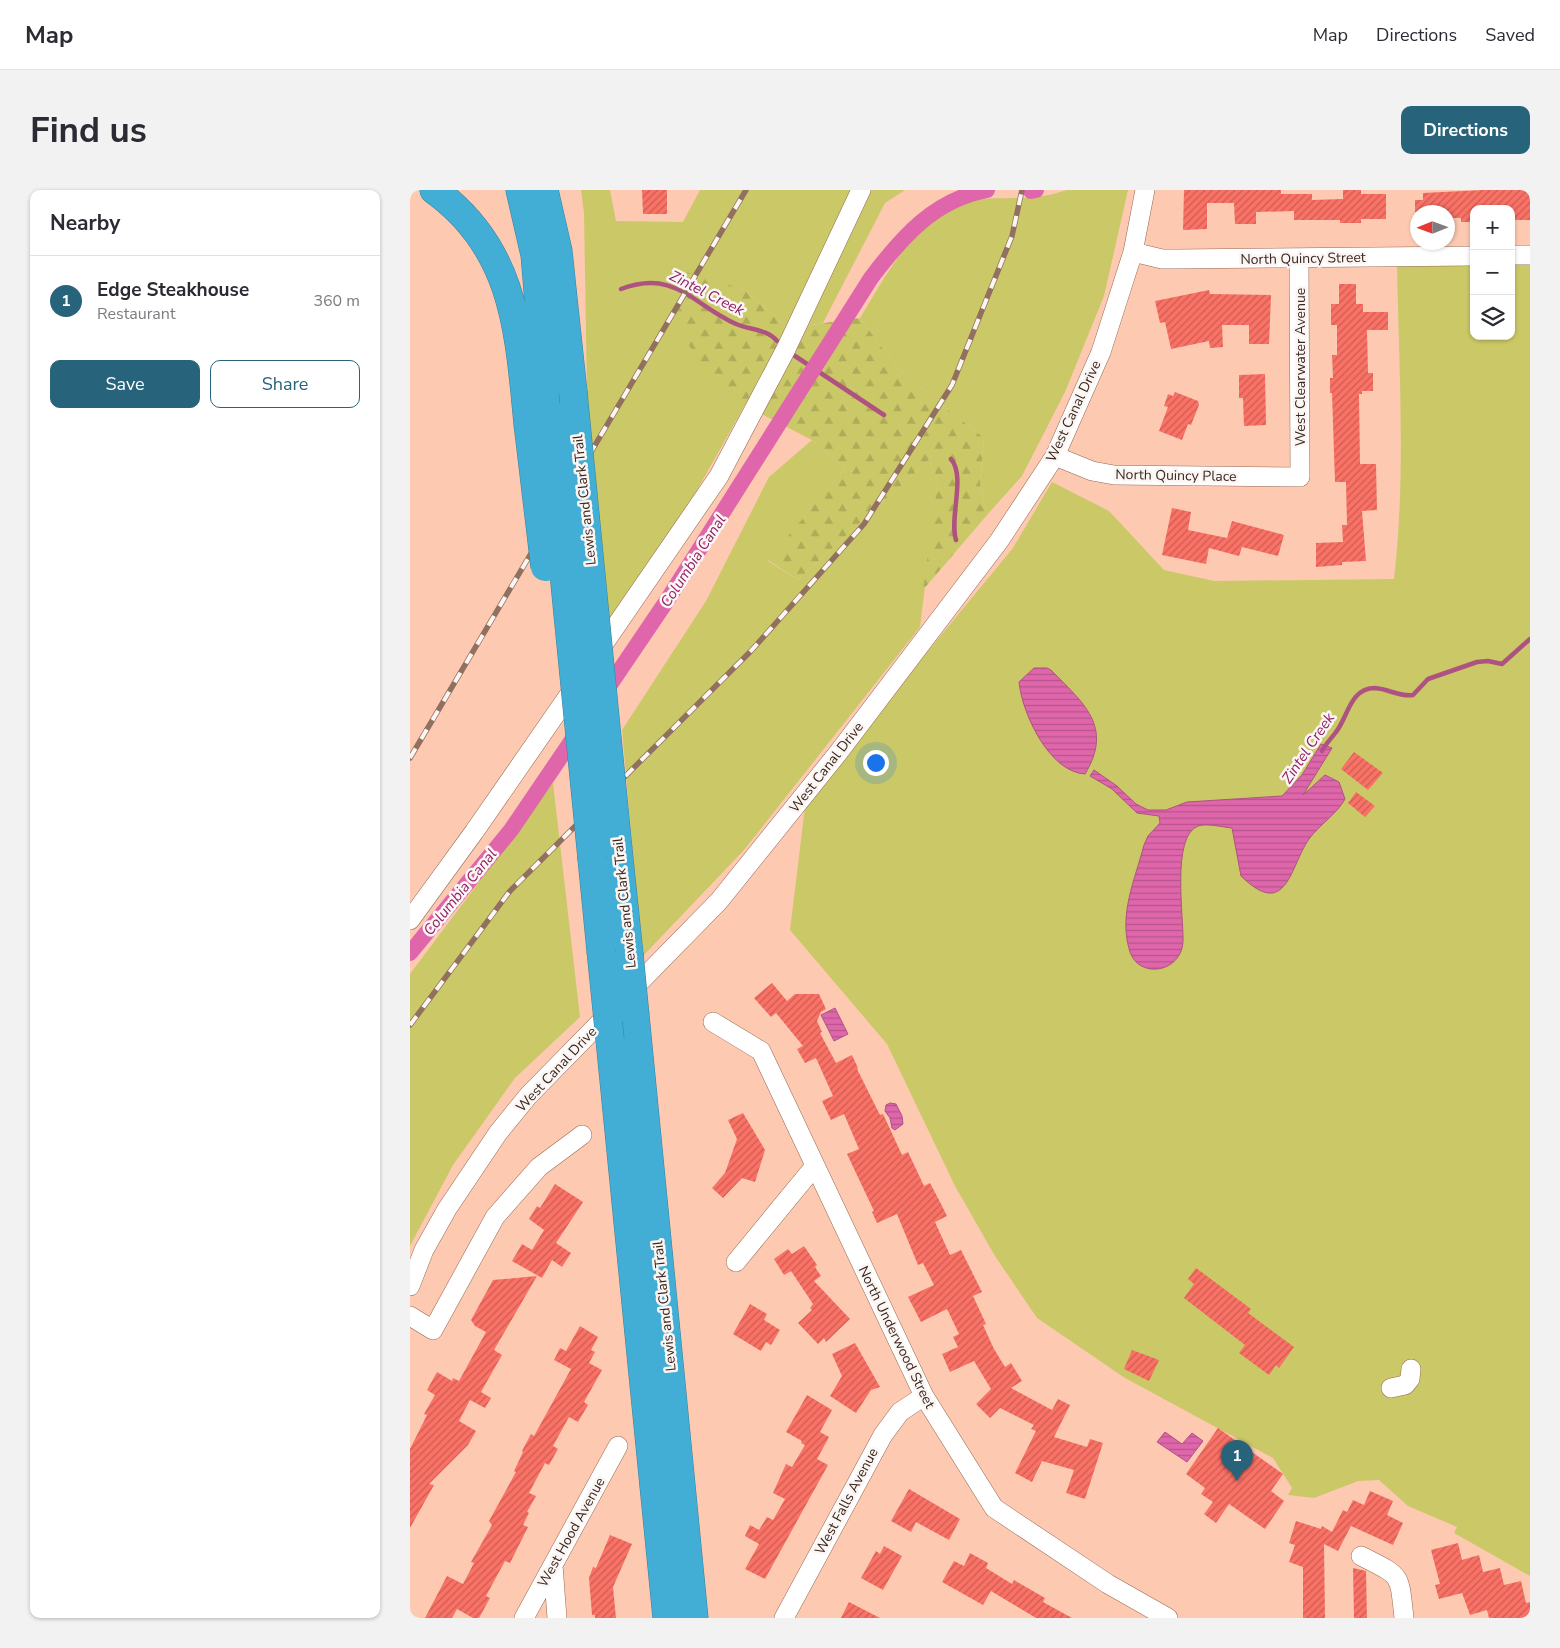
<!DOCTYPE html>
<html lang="en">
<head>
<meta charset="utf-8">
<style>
  :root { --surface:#fff; --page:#f2f2f3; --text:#2b2b33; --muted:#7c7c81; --line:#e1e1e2; --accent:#27637b }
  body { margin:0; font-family:"Nunito Sans",sans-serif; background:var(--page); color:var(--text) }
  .controls { position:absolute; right:15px; top:15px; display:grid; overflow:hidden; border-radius:10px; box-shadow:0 1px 4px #0004 }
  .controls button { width:45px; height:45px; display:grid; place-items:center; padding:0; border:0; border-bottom:1px solid var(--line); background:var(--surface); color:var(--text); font:25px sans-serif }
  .compass { position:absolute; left:1000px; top:15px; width:45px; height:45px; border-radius:50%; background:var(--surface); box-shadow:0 1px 4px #0004; rotate:269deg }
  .you { position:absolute; left:465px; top:572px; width:18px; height:18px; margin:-12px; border:4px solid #fff; border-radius:50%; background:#1a73e8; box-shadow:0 0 0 8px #1a73e833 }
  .badge { display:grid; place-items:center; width:32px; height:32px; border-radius:50%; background:var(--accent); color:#fff; font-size:16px; font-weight:700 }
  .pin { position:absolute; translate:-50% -41px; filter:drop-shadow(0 1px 2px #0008) }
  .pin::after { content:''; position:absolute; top:26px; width:18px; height:15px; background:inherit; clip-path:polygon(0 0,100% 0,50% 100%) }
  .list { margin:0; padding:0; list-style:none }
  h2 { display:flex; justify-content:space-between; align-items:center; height:65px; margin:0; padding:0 20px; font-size:21px }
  h2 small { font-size:16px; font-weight:400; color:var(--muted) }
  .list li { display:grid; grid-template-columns:32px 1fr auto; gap:15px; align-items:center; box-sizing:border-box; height:90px; padding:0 20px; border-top:1px solid var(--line) }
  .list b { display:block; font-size:19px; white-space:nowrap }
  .list p { margin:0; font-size:16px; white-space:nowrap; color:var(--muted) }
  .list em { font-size:16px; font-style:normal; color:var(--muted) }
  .actions { display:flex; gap:10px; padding:15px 20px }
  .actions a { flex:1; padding:11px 0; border:1px solid var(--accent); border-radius:10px; text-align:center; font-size:18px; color:var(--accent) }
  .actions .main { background:var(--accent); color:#fff }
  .icon { flex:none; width:28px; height:28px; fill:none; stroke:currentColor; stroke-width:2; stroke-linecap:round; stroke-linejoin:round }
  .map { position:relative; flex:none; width:1120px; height:1428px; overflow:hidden; border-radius:10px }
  header { display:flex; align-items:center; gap:30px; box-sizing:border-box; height:70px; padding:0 25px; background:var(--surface); border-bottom:1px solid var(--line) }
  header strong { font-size:24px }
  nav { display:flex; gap:28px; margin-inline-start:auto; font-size:18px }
  .intro { display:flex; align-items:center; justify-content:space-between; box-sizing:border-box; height:120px; padding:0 30px }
  h1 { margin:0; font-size:35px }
  .button { padding:12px 22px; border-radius:10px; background:var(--accent); color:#fff; font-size:18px; font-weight:700 }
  main { display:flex; gap:30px; padding:0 30px }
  aside { flex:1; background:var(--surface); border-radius:10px; box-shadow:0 1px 4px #0004 }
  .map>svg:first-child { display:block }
  .green { fill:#cbc867 }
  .forest { fill:url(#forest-firs) }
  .water { fill:url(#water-rules); stroke:#ae5381 }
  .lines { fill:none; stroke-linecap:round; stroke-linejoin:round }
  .stream { stroke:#ae5381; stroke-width:4.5 }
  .canal { stroke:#df66ab; stroke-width:16 }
  .building { fill:url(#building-hatch) }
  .minor-casing { stroke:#966852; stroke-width:20 }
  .highway-casing { stroke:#3f7f96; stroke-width:29 }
  .minor { stroke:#fff; stroke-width:19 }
  .highway { stroke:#42aed6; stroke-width:28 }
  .rail-casing { stroke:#917060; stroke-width:5.5 }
  .rail { stroke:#fbf6f4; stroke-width:4; stroke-dasharray:11; stroke-linecap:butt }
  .highway-bridge-casing { stroke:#3f7f96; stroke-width:29; stroke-linecap:butt }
  .highway-bridge { stroke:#42aed6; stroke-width:28 }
  .labels { text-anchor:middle; stroke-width:5; stroke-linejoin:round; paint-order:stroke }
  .street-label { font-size:14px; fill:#3a271e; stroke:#fbf6f4 }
  .water-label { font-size:15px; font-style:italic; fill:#902267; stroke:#fbf6f4 }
</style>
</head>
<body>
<header>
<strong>Map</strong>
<nav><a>Map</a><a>Directions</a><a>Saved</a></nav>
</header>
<div class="intro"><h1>Find us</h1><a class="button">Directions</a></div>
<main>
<aside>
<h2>Nearby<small></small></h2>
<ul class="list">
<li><span class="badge">1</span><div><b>Edge Steakhouse</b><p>Restaurant</p></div><em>360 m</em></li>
</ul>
<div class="actions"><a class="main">Save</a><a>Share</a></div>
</aside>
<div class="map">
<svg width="1120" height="1428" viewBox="0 0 1120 1428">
  <defs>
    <pattern id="forest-firs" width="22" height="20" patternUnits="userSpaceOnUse" patternTransform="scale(1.25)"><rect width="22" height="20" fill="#cbc867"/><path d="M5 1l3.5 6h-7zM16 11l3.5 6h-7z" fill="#afac59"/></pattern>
    <pattern id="water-rules" width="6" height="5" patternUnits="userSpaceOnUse" patternTransform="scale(1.25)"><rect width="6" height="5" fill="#df66ab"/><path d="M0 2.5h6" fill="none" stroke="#b6548b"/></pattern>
    <pattern id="building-hatch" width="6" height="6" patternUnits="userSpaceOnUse" patternTransform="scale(1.25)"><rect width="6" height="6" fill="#fa7166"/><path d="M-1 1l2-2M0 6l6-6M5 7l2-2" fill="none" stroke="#cb5d53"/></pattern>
  </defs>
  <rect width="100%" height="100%" fill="#fdcab1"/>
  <path class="green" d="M 171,0 L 200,0 L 206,31 L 273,32 L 290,0 L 495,0 L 475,13 L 413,133 L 379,138 L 333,99 L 273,82 L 301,198 L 335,215 L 246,373 L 199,436 L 177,200 L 174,23 Z
    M 657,0 L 718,0 L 694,106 L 655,202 L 612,286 L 577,325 L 570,293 L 574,248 L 488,179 L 450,128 C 475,87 513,14 567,9 C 598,7 626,11 657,0 Z
    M 1101,74 L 1120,74 L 1120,1386 L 1044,1343 L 1047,1337 L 998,1316 L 969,1290 L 948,1291 L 904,1308 L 878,1305 L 882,1298 L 863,1268 L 715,1188 L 627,1128 L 585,1066 L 545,996 L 477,854 L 380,740 L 396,609 L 603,358 L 642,292 L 699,321 L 754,380 L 804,391 L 984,389 C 996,286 989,180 987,76 L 1064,75 L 1064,146 L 1101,146 Z
    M 402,250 L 435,278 L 358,371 L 388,390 L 519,270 L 528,289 L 510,437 L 334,660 L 232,767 L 212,540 L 296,411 L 359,287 Z
    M 143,593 L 170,827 L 105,888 L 43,975 L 0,1056 L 0,784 Z"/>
  <path class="forest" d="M 273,81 L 333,99 L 379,138 L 450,128 L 488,179 L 574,248 L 570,293 L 577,325 L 513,400 L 528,289 L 519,270 L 388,390 L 358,370 L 435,278 L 402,250 L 301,198 L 258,114 Z"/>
  <path class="water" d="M 624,478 L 637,478 L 641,480 C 673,513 704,536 675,584 C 639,582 612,523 609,492 Z
    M 911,554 L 922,558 L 893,605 L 915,585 L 929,592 L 935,609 C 926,625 910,634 899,649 C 880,676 877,731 831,686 L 822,638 C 812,637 797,633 788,636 C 761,646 774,729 773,752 C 771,783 729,789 720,762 C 708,725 725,690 734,655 L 738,646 L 750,633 L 749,626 L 727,623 L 702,599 L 680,586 L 684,580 L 707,596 L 726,614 L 738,620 L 756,620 L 777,612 L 872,606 L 892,585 Z
    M 425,818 L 438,844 L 424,851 L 411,825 Z
    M 480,913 L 486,914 L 492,926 L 493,934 L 485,940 L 482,938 L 480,928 L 475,921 L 476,915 Z
    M 755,1242 L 772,1254 L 782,1243 L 793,1251 L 777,1272 L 747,1252 Z"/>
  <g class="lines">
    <path class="stream" d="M 211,99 C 265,79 282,114 326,134 C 340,140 357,139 367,151
      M 379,162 L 474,225
      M 541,269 C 556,286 539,328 546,350
      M 912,561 C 916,553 921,549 926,542 C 938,527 940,498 965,498 C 979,499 989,507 1003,505 L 1018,489 L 1067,472 L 1078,471 L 1092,474 L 1120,449"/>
    <path class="canal" d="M 621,1 L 626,0
      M 193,505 L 256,412 L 461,88 C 492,47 524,10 577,0
      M 0,763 L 101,640 L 169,540"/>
  </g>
  <path class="building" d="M 232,0 L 257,0 L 257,24 L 233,24 Z
    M 774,0 L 871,0 L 871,4 L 902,4 L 902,10 L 933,9 L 933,0 L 951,0 L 951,4 L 976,4 L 976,29 L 951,29 L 951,33 L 930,33 L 930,30 L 884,30 L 884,21 L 846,22 L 846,34 L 825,34 L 824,13 L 797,13 L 797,39 L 773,40 Z
    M 1073,0 L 1120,0 L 1120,30 L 1101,30 L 1101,19 L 1064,19 L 1064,32 L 1051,32 L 1051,28 L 1038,28 L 1038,22 L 1005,22 L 1005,10 L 1013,10 L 1013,3 Z
    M 929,94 L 946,94 L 946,114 L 953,114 L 953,122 L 978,122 L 978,140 L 957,140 L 958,183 L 963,183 L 963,201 L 952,201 L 952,204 L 949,204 L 950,274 L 966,274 L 967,320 L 952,321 L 956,371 L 932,372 L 932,375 L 906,377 L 906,353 L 933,352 L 932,335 L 937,335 L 936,292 L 925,292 L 922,203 L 920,203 L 920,188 L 923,188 L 922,165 L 927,165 L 927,135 L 921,135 L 921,114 L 929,114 Z
    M 799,100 L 800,104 L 861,105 L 859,154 L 839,154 L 839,135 L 812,135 L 813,157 L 800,158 L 799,151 L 761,159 L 755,132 L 750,133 L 745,111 Z
    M 855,184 L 856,235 L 834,236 L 833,208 L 829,208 L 829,185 Z
    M 765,202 L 788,211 L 789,215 L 781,235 L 778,234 L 772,250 L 749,241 L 758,217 L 754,216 L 758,204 L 763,206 Z
    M 762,318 L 781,322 L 778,340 L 817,348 L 822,331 L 874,345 L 868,366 L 832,357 L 829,366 L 799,358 L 796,374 L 752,365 Z
    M 944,562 L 973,583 L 958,600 L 931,579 Z
    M 946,602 L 965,616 L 955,627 L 938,613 Z
    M 362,793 L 377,811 L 385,804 L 409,804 L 416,819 L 411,822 L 407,831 L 412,842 L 410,843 L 426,873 L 442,865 L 448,878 L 447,879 L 470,925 L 473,924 L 492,965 L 498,962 L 514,996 L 520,993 L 530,1012 L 537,1026 L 525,1032 L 540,1065 L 551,1060 L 572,1102 L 563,1106 L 576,1134 L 573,1135 L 584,1159 L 595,1177 L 601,1173 L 612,1191 L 601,1198 L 642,1220 L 648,1209 L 660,1215 L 644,1247 L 677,1257 L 680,1249 L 693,1253 L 675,1309 L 656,1303 L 664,1280 L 632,1271 L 622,1292 L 605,1283 L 626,1241 L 621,1239 L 624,1235 L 590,1218 L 580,1228 L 566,1214 L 581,1199 L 564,1171 L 540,1182 L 532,1164 L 548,1157 L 543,1147 L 549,1144 L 537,1119 L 511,1132 L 498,1107 L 524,1095 L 513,1073 L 508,1075 L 487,1024 L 467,1033 L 462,1022 L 464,1021 L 437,964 L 449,959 L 434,924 L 421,930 L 412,911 L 423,906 L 406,868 L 395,873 L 387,859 L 393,856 L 366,823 L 361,827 L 344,808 Z
    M 333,923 L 355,960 L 345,992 L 332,988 L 313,1008 L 302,998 L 315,983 L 327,949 L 318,930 Z
    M 145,994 L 173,1012 L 146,1053 L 161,1063 L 152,1077 L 142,1070 L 132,1088 L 102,1071 L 112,1054 L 122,1060 L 134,1040 L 119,1029 L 127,1016 L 130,1018 Z
    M 394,1056 L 407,1075 L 405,1077 L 411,1086 L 404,1091 L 440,1129 L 416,1152 L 414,1148 L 408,1154 L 388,1133 L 402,1120 L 400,1118 L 403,1114 L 381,1081 L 374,1085 L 364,1069 L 378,1059 L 382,1064 Z
    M 786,1078 L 841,1119 L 838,1123 L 884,1157 L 869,1178 L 866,1175 L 859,1185 L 829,1163 L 835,1155 L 774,1108 L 784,1094 L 778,1089 Z
    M 127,1086 L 84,1160 L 92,1165 L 71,1202 L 81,1208 L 75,1218 L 60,1210 L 49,1231 L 66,1241 L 58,1255 L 19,1294 L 24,1295 L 0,1338 L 0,1259 L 17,1225 L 14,1224 L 25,1205 L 17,1200 L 27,1182 L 42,1191 L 43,1188 L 49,1191 L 76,1142 L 65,1136 L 61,1130 L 83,1090 Z
    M 340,1114 L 357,1124 L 354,1130 L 370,1140 L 361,1155 L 356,1152 L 351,1161 L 323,1144 Z
    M 170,1136 L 188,1147 L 181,1160 L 185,1162 L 179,1173 L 192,1180 L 174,1212 L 178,1215 L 168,1232 L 159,1227 L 143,1256 L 148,1259 L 139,1275 L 135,1273 L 119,1303 L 126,1306 L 117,1322 L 119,1323 L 113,1335 L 118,1337 L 100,1373 L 95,1371 L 76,1406 L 80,1408 L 69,1428 L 63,1428 L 47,1419 L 42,1428 L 15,1428 L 37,1386 L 53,1394 L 64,1373 L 61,1372 L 82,1335 L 79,1331 L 106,1282 L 104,1281 L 113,1262 L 112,1261 L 121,1244 L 124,1246 L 161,1179 L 144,1170 L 150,1158 L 156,1161 Z
    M 445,1153 L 470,1197 L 461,1200 L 446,1223 L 420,1206 L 432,1186 L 422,1164 Z
    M 722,1160 L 749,1170 L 739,1191 L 714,1179 Z
    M 397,1205 L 422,1220 L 410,1242 L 419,1247 L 407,1269 L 418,1275 L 355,1389 L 335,1379 L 349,1354 L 335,1346 L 340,1335 L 349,1340 L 357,1327 L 363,1330 L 375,1309 L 363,1303 L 376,1274 L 382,1277 L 395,1255 L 391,1253 L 392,1251 L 376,1242 Z
    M 808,1238 L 873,1284 L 861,1301 L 874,1311 L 855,1339 L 819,1314 L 806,1333 L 794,1324 L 803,1312 L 791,1304 L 795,1298 L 776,1284 Z
    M 499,1299 L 550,1329 L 539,1350 L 506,1332 L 501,1342 L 481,1331 Z
    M 960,1301 L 983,1311 L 977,1325 L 993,1333 L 983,1355 L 941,1336 L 928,1361 L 914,1354 L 915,1428 L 893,1428 L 893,1377 L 879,1372 L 885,1355 L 879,1353 L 886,1331 L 911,1339 L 912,1336 L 922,1342 L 933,1320 L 937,1322 L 943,1310 L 954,1315 Z
    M 200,1345 L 222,1354 L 203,1397 L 206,1428 L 185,1428 L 185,1425 L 182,1425 L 179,1388 L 183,1377 L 186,1378 Z
    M 1048,1353 L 1052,1370 L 1069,1365 L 1073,1382 L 1090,1378 L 1094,1395 L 1111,1391 L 1116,1413 L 1120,1412 L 1120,1428 L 1079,1428 L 1077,1420 L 1060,1425 L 1052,1403 L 1029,1409 L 1025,1395 L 1030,1394 L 1021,1360 Z
    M 474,1356 L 492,1366 L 473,1400 L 451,1388 L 466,1361 L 470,1364 Z
    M 560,1363 L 578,1373 L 576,1378 L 602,1394 L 604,1390 L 635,1408 L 633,1412 L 662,1428 L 626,1428 L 581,1401 L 573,1415 L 532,1392 L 544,1371 L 554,1376 Z
    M 943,1378 L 956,1381 L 957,1428 L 944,1428 Z
    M 439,1412 L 470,1428 L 431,1428 Z"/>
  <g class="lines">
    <defs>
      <path id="minor" d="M 723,62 L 752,69 L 767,69 L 1064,66
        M 1101,65 L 1120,65
        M 645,266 L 682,281 L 704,285 L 890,287 L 889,68
        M 186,465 L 309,286 L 376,159 L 451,0
        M 0,730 L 64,642 L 168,492
        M 303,832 L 351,861 L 514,1206 L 584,1318 L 698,1394 L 758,1428
        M 326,1072 L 404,977
        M 0,1096 L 14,1060 L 37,1019 L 88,943 L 118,906 L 309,711 L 428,563 L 589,351 L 645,266 L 691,162 L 723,62 L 735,0
        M 0,1126 L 23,1140 L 85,1027 L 129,977 L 172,945
        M 981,1198 L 995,1195 L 1000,1189 L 1001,1179
        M 951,1366 C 992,1387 989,1382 994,1428
        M 143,1375 L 147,1428
        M 114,1428 L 208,1256
        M 374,1428 L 473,1245 L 490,1222 L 514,1206"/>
      <path id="highway" d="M 24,0 C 106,59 109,143 118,234
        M 110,0 L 125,65 L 138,221
        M 134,0 L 148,61 L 163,202
        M 208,659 L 219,764
        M 182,669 L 191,761
        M 225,825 L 284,1428
        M 200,850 L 257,1428"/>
    </defs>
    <use href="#minor" class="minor-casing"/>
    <use href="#highway" class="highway-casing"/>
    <use href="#minor" class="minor"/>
    <use href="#highway" class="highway"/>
    <defs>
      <path id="rail" d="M 0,568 L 336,0
        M 0,835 L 100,701 L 340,462 L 454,334 L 542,195 L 602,46 L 612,0"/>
    </defs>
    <use href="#rail" class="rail-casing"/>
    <use href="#rail" class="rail"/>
    <defs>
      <path id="highway-bridge" d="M 163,202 L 208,659
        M 138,221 L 182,669
        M 118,234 L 135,377
        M 191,761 L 200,850
        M 219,764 L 225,825"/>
    </defs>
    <use href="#highway-bridge" class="highway-bridge-casing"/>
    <use href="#highway-bridge" class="highway-bridge"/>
  </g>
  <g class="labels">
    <g class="street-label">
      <text transform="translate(893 68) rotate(-1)" y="5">North Quincy Street</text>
      <text transform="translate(890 177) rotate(-90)" y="5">West Clearwater Avenue</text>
      <text transform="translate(663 221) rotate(-65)" y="5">West Canal Drive</text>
      <text transform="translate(766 285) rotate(1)" y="5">North Quincy Place</text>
      <text transform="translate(174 310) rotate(-96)" y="5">Lewis and Clark Trail</text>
      <text transform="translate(416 577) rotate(-52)" y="5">West Canal Drive</text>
      <text transform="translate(214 713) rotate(-96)" y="5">Lewis and Clark Trail</text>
      <text transform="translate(146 879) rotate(-47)" y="5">West Canal Drive</text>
      <text transform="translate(254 1116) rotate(-96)" y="5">Lewis and Clark Trail</text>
      <text transform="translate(487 1147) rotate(64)" y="5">North Underwood Street</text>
      <text transform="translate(436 1311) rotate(-62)" y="5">West Falls Avenue</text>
      <text transform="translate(161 1342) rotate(-61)" y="5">West Hood Avenue</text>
    </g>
    <g class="water-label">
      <text transform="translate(297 103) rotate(27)" y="5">Zintel Creek</text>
      <text transform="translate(283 371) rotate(-57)" y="5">Columbia Canal</text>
      <text transform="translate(898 558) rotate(-56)" y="5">Zintel Creek</text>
      <text transform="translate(50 702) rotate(-51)" y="5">Columbia Canal</text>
    </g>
  </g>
</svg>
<div class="controls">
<button>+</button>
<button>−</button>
<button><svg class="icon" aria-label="layers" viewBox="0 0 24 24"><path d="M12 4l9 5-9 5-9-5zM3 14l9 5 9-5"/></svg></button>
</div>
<svg class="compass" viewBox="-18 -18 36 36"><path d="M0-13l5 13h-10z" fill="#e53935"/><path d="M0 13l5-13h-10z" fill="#7c7c81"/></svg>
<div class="you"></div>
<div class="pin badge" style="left:827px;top:1291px">1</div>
</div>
</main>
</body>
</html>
